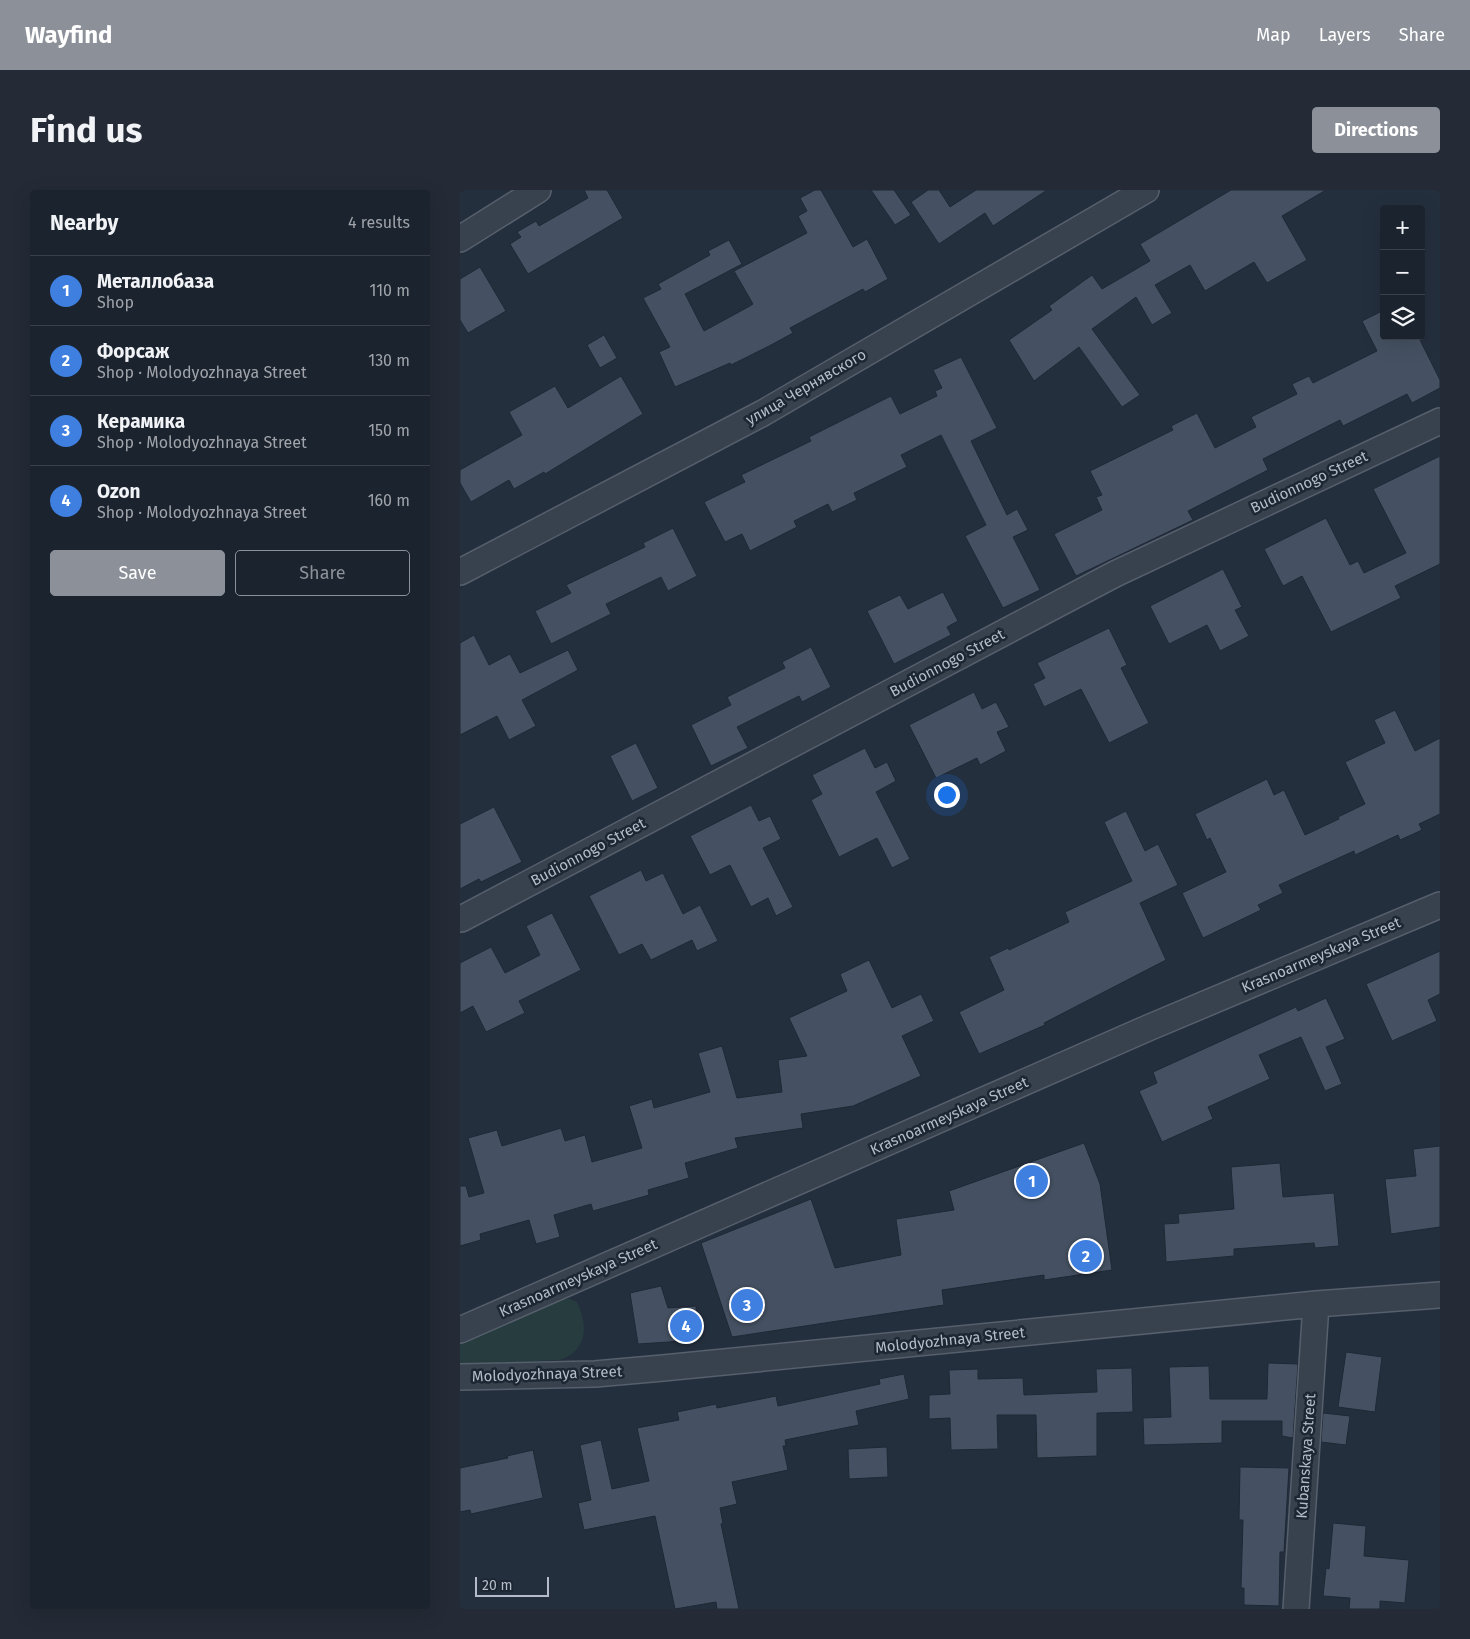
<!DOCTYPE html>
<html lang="en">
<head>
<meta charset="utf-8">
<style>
  :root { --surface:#1b232e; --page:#242b36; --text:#f1f3f6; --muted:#a0a4aa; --line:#39404a; --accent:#8c9099 }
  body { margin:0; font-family:"Fira Sans",sans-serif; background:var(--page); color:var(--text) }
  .controls { position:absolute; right:15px; top:15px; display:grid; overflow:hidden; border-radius:5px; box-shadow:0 5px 20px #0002 }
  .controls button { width:45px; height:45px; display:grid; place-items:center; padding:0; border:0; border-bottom:1px solid var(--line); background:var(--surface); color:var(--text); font:25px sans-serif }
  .scale { position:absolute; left:15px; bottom:12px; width:74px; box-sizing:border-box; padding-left:5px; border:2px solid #b4bcc9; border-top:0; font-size:14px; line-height:18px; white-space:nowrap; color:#b4bcc9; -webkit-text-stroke:4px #1d2633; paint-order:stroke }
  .you { position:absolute; left:486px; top:604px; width:18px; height:18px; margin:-12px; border:4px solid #fff; border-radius:50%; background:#1a73e8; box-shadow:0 0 0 8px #1a73e833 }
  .badge { display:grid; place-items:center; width:32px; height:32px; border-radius:50%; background:var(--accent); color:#fff; font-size:16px; font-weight:700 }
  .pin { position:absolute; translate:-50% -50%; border:2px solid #fff; box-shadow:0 1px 5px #0006 }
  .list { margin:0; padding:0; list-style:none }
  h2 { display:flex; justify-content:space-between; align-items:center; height:65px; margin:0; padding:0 20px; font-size:21px }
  h2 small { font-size:16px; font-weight:400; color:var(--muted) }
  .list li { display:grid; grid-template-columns:32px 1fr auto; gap:15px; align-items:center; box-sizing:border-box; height:70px; padding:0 20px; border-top:1px solid var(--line) }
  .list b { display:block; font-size:19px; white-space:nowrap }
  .list p { margin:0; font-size:16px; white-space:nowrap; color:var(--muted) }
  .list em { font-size:16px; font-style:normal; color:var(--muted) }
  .actions { display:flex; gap:10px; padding:15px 20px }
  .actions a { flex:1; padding:11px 0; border:1px solid var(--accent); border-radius:5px; text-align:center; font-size:18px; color:var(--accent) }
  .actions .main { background:var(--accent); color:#fff }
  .icon { flex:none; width:28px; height:28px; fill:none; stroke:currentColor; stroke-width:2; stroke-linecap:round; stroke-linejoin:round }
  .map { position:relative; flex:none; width:980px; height:1419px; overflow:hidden; border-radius:5px }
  header { display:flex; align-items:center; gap:30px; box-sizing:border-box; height:70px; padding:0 25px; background:var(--accent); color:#fff }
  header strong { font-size:24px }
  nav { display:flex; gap:28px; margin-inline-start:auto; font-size:18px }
  .intro { display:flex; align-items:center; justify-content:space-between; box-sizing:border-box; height:120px; padding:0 30px }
  h1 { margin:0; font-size:35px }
  .button { padding:12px 22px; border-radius:5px; background:var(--accent); color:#fff; font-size:18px; font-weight:700 }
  main { display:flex; gap:30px; padding:0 30px }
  aside { flex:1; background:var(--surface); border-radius:5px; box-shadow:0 5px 20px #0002 }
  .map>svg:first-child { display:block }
  .green { fill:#263c3f }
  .building { fill:#455162; stroke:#1f2835 }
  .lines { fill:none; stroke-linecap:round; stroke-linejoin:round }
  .minor-casing { stroke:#565f6c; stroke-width:28 }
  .minor { stroke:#38414e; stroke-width:25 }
  .labels { text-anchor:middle; stroke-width:5; stroke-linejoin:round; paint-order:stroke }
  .street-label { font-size:15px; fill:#b4bcc9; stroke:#1d2633 }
</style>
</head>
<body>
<header>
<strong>Wayfind</strong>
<nav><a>Map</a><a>Layers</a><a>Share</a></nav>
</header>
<div class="intro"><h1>Find us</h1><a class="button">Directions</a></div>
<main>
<aside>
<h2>Nearby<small>4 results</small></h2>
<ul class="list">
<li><span class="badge" style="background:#3f7fe0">1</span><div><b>Металлобаза</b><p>Shop</p></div><em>110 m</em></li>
<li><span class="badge" style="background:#3f7fe0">2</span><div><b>Форсаж</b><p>Shop · Molodyozhnaya Street</p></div><em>130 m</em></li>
<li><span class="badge" style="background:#3f7fe0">3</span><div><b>Керамика</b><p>Shop · Molodyozhnaya Street</p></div><em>150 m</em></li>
<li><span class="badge" style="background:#3f7fe0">4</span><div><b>Ozon</b><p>Shop · Molodyozhnaya Street</p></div><em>160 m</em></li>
</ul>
<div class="actions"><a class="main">Save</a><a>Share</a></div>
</aside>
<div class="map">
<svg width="980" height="1419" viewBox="0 0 980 1419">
  <rect width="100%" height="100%" fill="#242f3e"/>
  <path class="green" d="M 101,1109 L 110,1109 L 117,1112 C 128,1135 128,1160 100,1170 L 0,1175 L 0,1153 Z"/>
  <path class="building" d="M 124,0 L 147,0 L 163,28 L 68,84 L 50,54 L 61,47 L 57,42 L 76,31 L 79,36 L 128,8 Z
    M 355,0 L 361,0 L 393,57 L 407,49 L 428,89 L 405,102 L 403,99 L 330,138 L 333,143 L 311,155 L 271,175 L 270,173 L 215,197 L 199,162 L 210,157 L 183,108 L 201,99 L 198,94 L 250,65 L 248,61 L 269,50 L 282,74 L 225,104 L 244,141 L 290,116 L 293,114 L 274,81 L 347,43 L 338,26 L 347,21 L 340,8 Z
    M 411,0 L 434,0 L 451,25 L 435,35 Z
    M 468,0 L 479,0 L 490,17 L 516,0 L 587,0 L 533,36 L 525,23 L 479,54 L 451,12 Z
    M 771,0 L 866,0 L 822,26 L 847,70 L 807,93 L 794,72 L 745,101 L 730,75 L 695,95 L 712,123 L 692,135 L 676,107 L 632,139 L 680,205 L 662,217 L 619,157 L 574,191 L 549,150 L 592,120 L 589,116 L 632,85 L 642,99 L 690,71 L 680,54 Z
    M 20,77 L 46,121 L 8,143 L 0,130 L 0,89 Z
    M 924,120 L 924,146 L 958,146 L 980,190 L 980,198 L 952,213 L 947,204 L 883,236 L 880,230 L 803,269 L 808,280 L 728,321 L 733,330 L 616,386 L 594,344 L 642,320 L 636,307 L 642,305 L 630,281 L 713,240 L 711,236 L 737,223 L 755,258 L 796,237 L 791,227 L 837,204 L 832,194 L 849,186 L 853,193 L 917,161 L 902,131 Z
    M 144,145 L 157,168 L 140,178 L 127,155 Z
    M 501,167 L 537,238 L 511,251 L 547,325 L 557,319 L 568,340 L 553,347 L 580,400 L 543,418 L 505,346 L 526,335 L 481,245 L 441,265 L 447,277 L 394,303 L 397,310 L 372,322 L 368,314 L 334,331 L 337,337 L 290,361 L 282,344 L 265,352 L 244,312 L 285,292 L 281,285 L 351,251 L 349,247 L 431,206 L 440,224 L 477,206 L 475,201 L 482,198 L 473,180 Z
    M 161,186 L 183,224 L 85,284 L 84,282 L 54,299 L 49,290 L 11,312 L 0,293 L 0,280 L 62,245 L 49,222 L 95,196 L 108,218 Z
    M 980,266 L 980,374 L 935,396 L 941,408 L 871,442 L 842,386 L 823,396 L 804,359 L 866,328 L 890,375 L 898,371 L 904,383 L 946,363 L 913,299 Z
    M 213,338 L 237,386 L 208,401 L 201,387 L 146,414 L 151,424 L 91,454 L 75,421 L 111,403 L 106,395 L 185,357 L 183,353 Z
    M 763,379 L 782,417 L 775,420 L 789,446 L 760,461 L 747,435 L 709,454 L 690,416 Z
    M 483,402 L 498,431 L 487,437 L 491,445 L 434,474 L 407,421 L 440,405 L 448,419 Z
    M 649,438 L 667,475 L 661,478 L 689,533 L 649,553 L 621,499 L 584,517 L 573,494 L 585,488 L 577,473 Z
    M 14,445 L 29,475 L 50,464 L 60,483 L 108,460 L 118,480 L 62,510 L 76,536 L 49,550 L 37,526 L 0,545 L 0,453 Z
    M 351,457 L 371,497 L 342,512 L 339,506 L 277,537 L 288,558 L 251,576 L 231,535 L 271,515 L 267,507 L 325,478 L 322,472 Z
    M 514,502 L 522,519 L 536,512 L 549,537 L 537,542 L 546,561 L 520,575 L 517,568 L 476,588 L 449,535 Z
    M 935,520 L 955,561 L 980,548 L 980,624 L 959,634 L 962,640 L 940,650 L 938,645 L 895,665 L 894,661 L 819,695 L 823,703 L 798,715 L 801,720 L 743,748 L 722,703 L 766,682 L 750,648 L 747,650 L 735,624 L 807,589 L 814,605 L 824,600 L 845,645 L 879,629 L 878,627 L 905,614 L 885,572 L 925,553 L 914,530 Z
    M 176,553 L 198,598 L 172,611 L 150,566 Z
    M 405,558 L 415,578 L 427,572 L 436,591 L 416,602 L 450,669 L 432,678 L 417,648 L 379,667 L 351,610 L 362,604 L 352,585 Z
    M 291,615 L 299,631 L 310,626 L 321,649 L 303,658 L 333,717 L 316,726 L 308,708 L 291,717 L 270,675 L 250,685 L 230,646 Z
    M 34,617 L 62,672 L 21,692 L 19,689 L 0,699 L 0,634 Z
    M 666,621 L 685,661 L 698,654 L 718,695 L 680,713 L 706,770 L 584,833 L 585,835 L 519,864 L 499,822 L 544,800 L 529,767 L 548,758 L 549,760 L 609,732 L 605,722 L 672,691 L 644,632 Z
    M 181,680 L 186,691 L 203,683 L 223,724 L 240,715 L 258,751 L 237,761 L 232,750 L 191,770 L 182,754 L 159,765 L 129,706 Z
    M 92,723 L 121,780 L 59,811 L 65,823 L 26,842 L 13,816 L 0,823 L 0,773 L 31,757 L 45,783 L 80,765 L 66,736 Z
    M 980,761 L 980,804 L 968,810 L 977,831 L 932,851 L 906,794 Z
    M 409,770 L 432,818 L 461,804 L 474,831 L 442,846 L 461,886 L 393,916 L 341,924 L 343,938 L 275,948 L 278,958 L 225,973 L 229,988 L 188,1000 L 189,1005 L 133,1021 L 131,1014 L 94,1025 L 100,1047 L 76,1054 L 69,1030 L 20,1044 L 21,1050 L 0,1056 L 0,996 L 6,996 L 9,1007 L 24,1003 L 8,948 L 37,940 L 42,956 L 101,938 L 105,951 L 125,945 L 132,972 L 182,958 L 169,916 L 192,909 L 194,918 L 250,902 L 238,863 L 262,856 L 277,908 L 322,902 L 318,870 L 347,866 L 329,828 L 387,801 L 380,784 Z
    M 866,808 L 885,849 L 866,857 L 882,894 L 865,901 L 841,847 L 799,865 L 810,889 L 748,917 L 753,929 L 702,952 L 679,901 L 697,893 L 693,882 L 836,817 L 838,821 Z
    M 624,953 L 640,994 L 652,1080 L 584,1090 L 584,1085 L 482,1100 L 484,1115 L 272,1147 L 241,1053 L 351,1009 L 375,1078 L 441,1065 L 436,1029 L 494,1020 L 489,1001 Z
    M 980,956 L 980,1037 L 931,1044 L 925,989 L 956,986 L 953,959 Z
    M 820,973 L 823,1007 L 874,1003 L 879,1056 L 855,1058 L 854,1053 L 774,1059 L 774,1066 L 706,1072 L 704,1034 L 719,1033 L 718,1024 L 774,1019 L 771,977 Z
    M 201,1096 L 208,1118 L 236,1116 L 238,1150 L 178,1154 L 170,1103 Z
    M 886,1162 L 922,1167 L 915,1222 L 878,1217 Z
    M 808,1173 L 838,1174 L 833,1248 L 822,1246 L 822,1231 L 762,1231 L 762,1253 L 684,1255 L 683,1228 L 711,1227 L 709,1177 L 749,1176 L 750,1209 L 807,1209 Z
    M 672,1178 L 673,1222 L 637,1223 L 637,1266 L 577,1268 L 576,1225 L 537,1225 L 538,1259 L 491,1260 L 490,1228 L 469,1229 L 469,1205 L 490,1204 L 489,1180 L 518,1179 L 518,1189 L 563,1188 L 564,1205 L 637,1202 L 636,1179 Z
    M 444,1184 L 449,1209 L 396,1221 L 399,1235 L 325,1250 L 326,1256 L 323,1256 L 328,1280 L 272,1292 L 277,1314 L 260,1318 L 263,1333 L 261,1334 L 279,1419 L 257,1419 L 256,1412 L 215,1419 L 195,1326 L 124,1340 L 118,1313 L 131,1310 L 120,1255 L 141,1250 L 152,1299 L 189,1291 L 177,1238 L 219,1230 L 217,1222 L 256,1214 L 257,1218 L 316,1206 L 318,1216 L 420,1194 L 419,1189 Z
    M 863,1223 L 890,1226 L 886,1255 L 861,1252 Z
    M 427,1257 L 428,1287 L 389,1289 L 388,1259 Z
    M 73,1260 L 83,1308 L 11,1324 L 10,1320 L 0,1322 L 0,1278 L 48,1268 L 47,1266 Z
    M 780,1277 L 829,1278 L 824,1362 L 820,1362 L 819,1416 L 784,1415 L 784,1398 L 781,1398 L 783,1330 L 779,1330 Z
    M 873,1333 L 906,1336 L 904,1366 L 949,1370 L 945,1413 L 920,1411 L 920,1419 L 889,1419 L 890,1408 L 863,1406 L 866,1378 L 869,1379 Z"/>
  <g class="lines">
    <defs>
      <path id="minor" d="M 0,49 L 78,0
        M 0,382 L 303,223 L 686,0
        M 1,729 L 655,384 L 980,231
        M 0,1140 L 688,838 L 980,715
        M 0,1187 L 135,1184 L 203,1178 L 856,1114 L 980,1105
        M 836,1419 L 856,1114"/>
    </defs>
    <use href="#minor" class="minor-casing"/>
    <use href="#minor" class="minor"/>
  </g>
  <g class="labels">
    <g class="street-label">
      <text transform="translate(346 197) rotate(-30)" y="5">улица Чернявского</text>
      <text transform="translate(849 292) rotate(-25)" y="5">Budionnogo Street</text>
      <text transform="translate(487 473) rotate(-28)" y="5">Budionnogo Street</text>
      <text transform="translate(128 662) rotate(-28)" y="5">Budionnogo Street</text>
      <text transform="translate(861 765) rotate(-23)" y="5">Krasnoarmeyskaya Street</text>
      <text transform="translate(489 926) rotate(-24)" y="5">Krasnoarmeyskaya Street</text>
      <text transform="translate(118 1088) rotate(-24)" y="5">Krasnoarmeyskaya Street</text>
      <text transform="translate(490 1150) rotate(-6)" y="5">Molodyozhnaya Street</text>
      <text transform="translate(87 1184) rotate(-2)" y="5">Molodyozhnaya Street</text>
      <text transform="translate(846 1266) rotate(-86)" y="5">Kubanskaya Street</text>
    </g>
  </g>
</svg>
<div class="controls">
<button>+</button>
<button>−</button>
<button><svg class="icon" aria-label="layers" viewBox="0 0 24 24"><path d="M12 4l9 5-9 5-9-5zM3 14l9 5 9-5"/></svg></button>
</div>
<div class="scale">20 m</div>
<div class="you"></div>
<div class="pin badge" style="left:572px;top:991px;background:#3f7fe0">1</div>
<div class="pin badge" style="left:626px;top:1066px;background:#3f7fe0">2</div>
<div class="pin badge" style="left:287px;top:1115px;background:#3f7fe0">3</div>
<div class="pin badge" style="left:226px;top:1136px;background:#3f7fe0">4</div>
</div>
</main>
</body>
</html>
